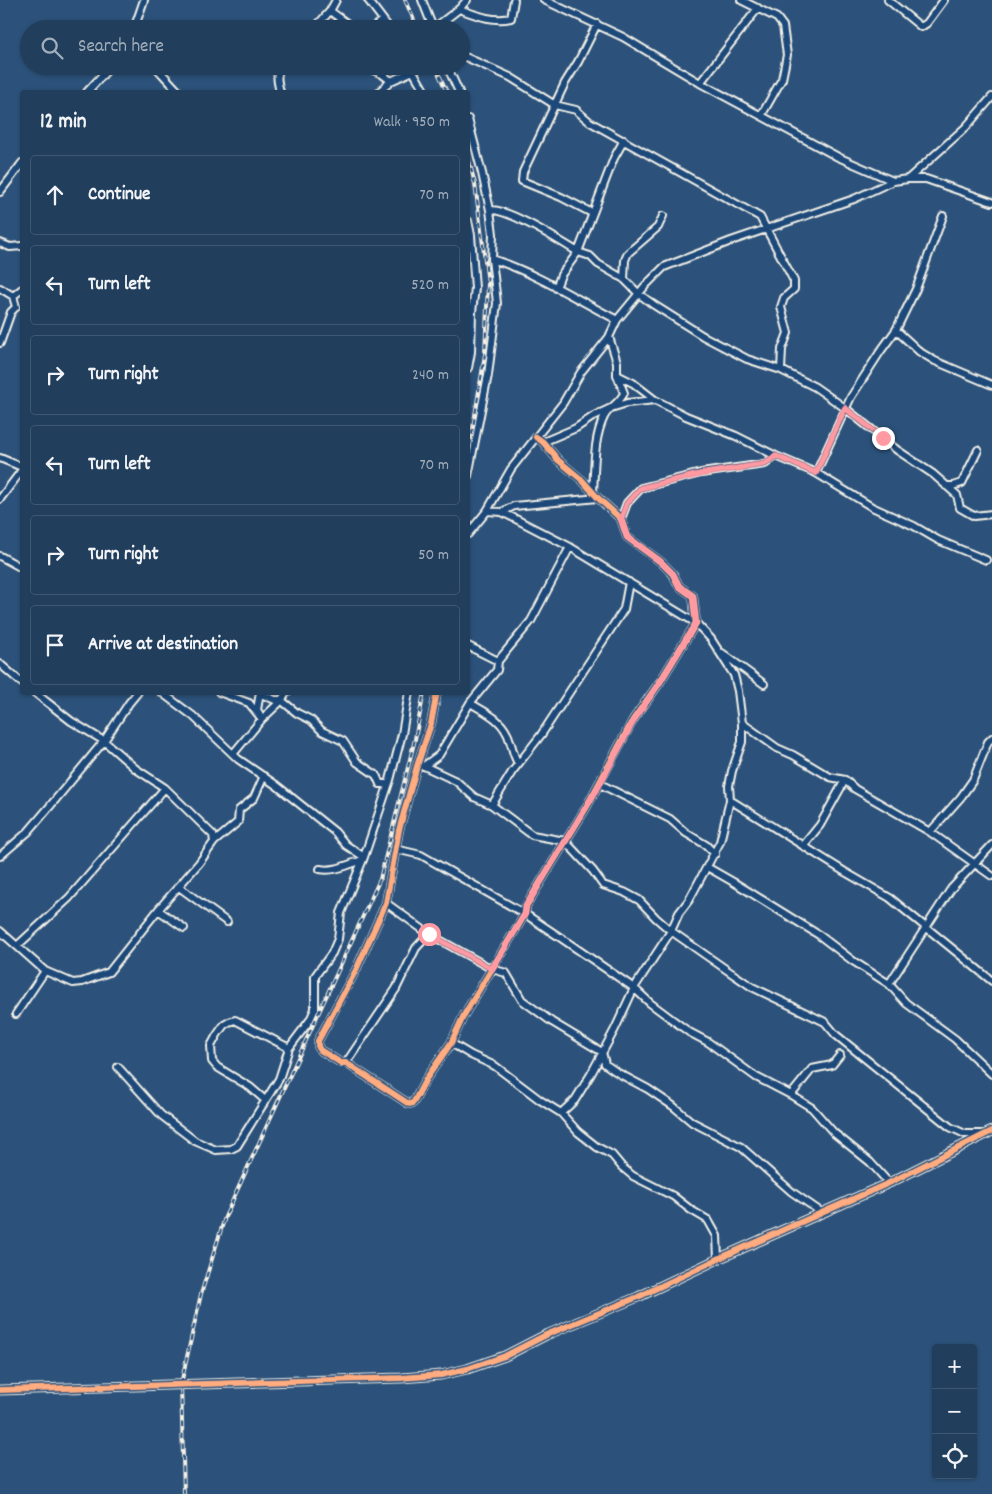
<!DOCTYPE html>
<html lang="en">
<head>
<meta charset="utf-8">
<style>
  :root { --surface:#213e5c; --page:#294562; --text:#f1f3f6; --muted:#a2aebb; --line:#3e5772 }
  body { margin:0; font-family:Dekko,sans-serif; background:var(--page); color:var(--text) }
  .controls { position:absolute; right:15px; bottom:15px; display:grid; overflow:hidden; border-radius:5px; box-shadow:0 1px 4px #0004 }
  .controls button { width:45px; height:45px; display:grid; place-items:center; padding:0; border:0; border-bottom:1px solid var(--line); background:var(--surface); color:var(--text); font:25px sans-serif }
  .stop { position:absolute; width:15px; height:15px; margin:-11px; border:4px solid #ff9aa2; border-radius:50%; background:#fff }
  .stop.end { background:#ff9aa2; border-color:#fff; box-shadow:0 1px 5px #0008 }
  .list { margin:0; padding:0; list-style:none }
  h2 { display:flex; justify-content:space-between; align-items:center; height:65px; margin:0; padding:0 20px; font-size:21px }
  h2 small { font-size:16px; font-weight:400; color:var(--muted) }
  .list li { display:grid; grid-template-columns:32px 1fr auto; gap:15px; align-items:center; box-sizing:border-box; height:80px; margin:0 10px 10px; padding:0 10px; border:1px solid var(--line); border-radius:5px }
  .list b { display:block; font-size:19px; white-space:nowrap }
  .list em { font-size:16px; font-style:normal; color:var(--muted) }
  .icon { flex:none; width:28px; height:28px; fill:none; stroke:currentColor; stroke-width:2; stroke-linecap:round; stroke-linejoin:round }
  .map { position:relative; flex:none; width:992px; height:1494px; overflow:hidden }
  .search { position:absolute; background:var(--surface); box-shadow:0 1px 4px #0004; left:20px; top:20px; width:450px; height:55px; display:flex; align-items:center; gap:12px; box-sizing:border-box; padding:0 18px; border-radius:28px; color:var(--muted); font-size:19px }
  .panel { position:absolute; background:var(--surface); box-shadow:0 1px 4px #0004; left:20px; top:90px; width:450px; height:605px; border-radius:5px }
  .map>svg:first-child { display:block }
  .lines { fill:none; stroke-linecap:round; stroke-linejoin:round }
  .minor-casing { stroke:#f4f1e8; stroke-width:10 }
  .tertiary-casing { stroke:#f4f1e8; stroke-width:11 }
  .minor { stroke:#1f4a7a; stroke-width:6 }
  .tertiary { stroke:#1f4a7a; stroke-width:8 }
  .rail-casing { stroke:#f4f1e8; stroke-width:4 }
  .rail { stroke:#1f4a7a; stroke-width:2; stroke-dasharray:5.5; stroke-linecap:butt }
  .cycleway-casing { stroke:#1f4a7a; stroke-width:9 }
  .cycleway { stroke:#ffac80; stroke-width:6 }
  .route { stroke:#ff9aa2; stroke-width:6 }
</style>
</head>
<body>
<div class="map">
<svg width="992" height="1494" viewBox="0 0 992 1494">
  <rect width="100%" height="100%" fill="#2c527b"/>
  <filter id="ink" filterUnits="userSpaceOnUse"><feTurbulence type="fractalNoise" baseFrequency=".02" numOctaves="2"/><feDisplacementMap in="SourceGraphic" scale="10" xChannelSelector="R" yChannelSelector="G"/><feConvolveMatrix kernelMatrix="1 2 1 2 8 2 1 2 1" color-interpolation-filters="sRGB"/></filter>
  <g filter="url(#ink)">
    <g class="lines">
      <defs>
        <path id="minor" d="M 368,0 L 390,29
          M 422,0 L 433,28
          M 544,0 L 623,37 L 700,83 L 838,157 L 893,181
          M 741,0 L 777,18 L 783,26 L 787,55 L 782,79 L 761,116
          M 888,0 L 921,27 L 927,23 L 944,0
          M 459,9 C 476,15 492,22 511,18 L 514,0
          M 330,11 L 348,24 L 350,29
          M 134,29 L 144,0
          M 314,29 L 330,11 L 336,0
          M 371,29 L 383,20
          M 433,29 L 459,9 L 467,0
          M 461,55 L 510,77 L 555,105 L 576,110 L 590,122 L 760,217 L 794,281 L 794,289 L 784,298 L 781,307 L 788,333 L 782,349 L 781,370
          M 155,66 L 179,92
          M 369,66 L 370,69 L 382,74 L 391,81
          M 410,66 L 425,92
          M 447,66 L 459,92
          M 382,74 L 393,66
          M 700,83 L 758,8
          M 87,92 L 111,66
          M 280,92 C 278,83 275,75 281,66
          M 379,92 L 391,81 L 413,71
          M 468,119 L 482,173 L 490,210 L 493,234 L 492,259 L 497,303 L 488,375 L 468,476
          M 908,179 L 926,179 L 992,202
          M 0,192 L 22,163
          M 490,210 C 508,208 560,241 578,252 L 590,256 L 598,264 L 624,279 L 639,294 L 654,305 L 703,336 L 747,359 L 781,370 L 815,387 L 845,408 L 897,450 L 933,474 L 957,495 L 960,508 L 974,516 L 992,514
          M 592,213 L 561,197 L 522,181 L 523,172 L 565,83 L 578,62 L 597,24
          M 468,221 L 471,235 L 475,288 L 472,312 L 471,352 L 468,368
          M 0,243 L 10,247 L 22,246
          M 492,259 C 536,273 576,299 617,320
          M 624,279 L 625,260 L 628,253 L 658,227 L 663,216
          M 0,288 L 13,296 L 16,307 L 11,312 L 0,343
          M 556,288 L 561,275 L 578,252 L 614,158 L 624,140
          M 13,296 L 22,289
          M 896,330 L 920,352 L 935,361 L 992,385
          M 609,337 L 617,362 L 617,375 L 633,383 L 655,400 L 686,416 L 736,436 L 776,456 L 816,473 L 872,507 L 914,526 L 938,540 L 986,560
          M 543,442 L 576,428 L 594,416 L 611,408 L 627,403 L 655,400
          M 0,458 L 22,467
          M 816,473 L 851,397 L 880,352 L 896,330 L 916,289 L 943,216
          M 946,486 L 953,486 L 962,483 L 978,450
          M 593,491 C 595,467 593,440 604,417 C 609,407 620,403 624,393 L 617,375
          M 0,499 L 22,470
          M 487,511 L 502,512 L 570,547 L 696,623 L 711,639 L 734,675 L 738,691 L 742,723 L 742,742 L 732,771 L 729,786 L 730,800 L 720,842 L 689,900 L 679,913 L 671,931 L 634,988 L 615,1029 L 591,1074 L 575,1100 L 561,1113
          M 502,512 L 514,506 L 598,498
          M 621,519 L 627,503 L 641,488 L 701,473 L 765,464 L 776,456
          M 468,534 L 487,511 L 511,469 L 563,403 L 581,372 L 609,337 L 617,320 L 645,286 L 664,267 L 731,241 L 854,199 L 893,181 L 908,179 L 966,127 L 992,97
          M 0,556 L 22,568
          M 722,653 L 764,684
          M 498,661 L 531,621 L 570,547
          M 0,664 L 22,683
          M 161,692 L 193,716 L 238,759 L 276,785 L 335,832 L 346,845 L 364,857
          M 219,692 L 249,703 L 262,719
          M 437,692 L 431,724 L 417,766 L 399,830 L 386,903 L 356,970 L 318,1041 L 318,1046 L 320,1050 L 341,1063 L 346,1063 L 409,1104 L 413,1103 L 416,1098 L 426,1079 L 451,1043 L 464,1015 L 525,914 L 526,906 L 586,808 L 633,720 L 660,682 L 696,623 L 693,596 L 679,586 L 673,574 L 661,562 L 627,537 L 621,519 L 598,498 L 582,480 L 558,460 L 543,442 L 536,437
          M 261,694 L 275,700 L 281,700 L 297,713 L 311,720 L 322,731 L 343,741 L 357,762 L 376,775 L 380,784 L 388,784
          M 470,703 C 487,713 504,720 510,741 C 513,749 513,755 518,763
          M 259,713 L 257,710 L 260,692
          M 742,723 L 777,748 L 793,755 L 830,777 L 845,780 L 855,789 L 930,832 L 992,876
          M 233,754 L 262,719 L 280,702 L 287,692
          M 417,766 L 424,766 L 456,781 L 474,797 L 492,805 L 532,835 L 565,841 L 593,871 L 603,885 L 624,892 L 639,900 L 656,918 L 671,931 L 727,970 L 752,987 L 825,1022 L 836,1035 L 950,1127 L 965,1134 L 983,1134
          M 424,766 L 439,755 L 470,703 L 497,670 L 498,661 L 468,646
          M 600,784 L 670,819 L 686,833 L 706,845 L 715,854
          M 730,800 L 845,872 L 890,898 L 992,981
          M 492,805 L 512,772 L 541,735 L 624,609 L 629,582
          M 930,832 L 961,797 L 973,780 L 988,742 L 992,738
          M 214,842 L 238,822 L 239,810 L 254,798 L 264,776
          M 803,846 L 820,825 L 845,780
          M 395,849 L 421,855 L 525,914 L 561,938 L 634,988 L 650,1003 L 689,1032 L 708,1042 L 756,1077 L 791,1095 L 812,1108 L 834,1133 L 870,1162 L 889,1183
          M 0,856 L 28,832 L 51,805 L 104,741 L 129,703 L 138,692
          M 707,867 L 735,883 L 819,935 L 853,961 L 889,984 L 951,889 L 992,845
          M 320,869 C 336,872 348,864 363,860
          M 179,887 L 227,922
          M 386,903 L 429,934 L 492,969 L 506,973 L 522,1000 L 552,1022 L 602,1052 L 605,1064 L 618,1073 L 648,1089 L 673,1106 L 692,1122 L 741,1147 L 792,1192 L 821,1212
          M 158,910 L 184,928
          M 0,931 L 45,971 L 73,983 L 82,982 L 109,972 L 158,910 L 199,863 L 214,842 L 213,835 L 165,788
          M 17,946 L 69,898 L 165,788 L 136,769 L 104,741 L 71,721 L 34,692
          M 889,984 L 906,1003 L 955,1039 L 992,1074
          M 16,1014 L 45,971
          M 451,1043 L 471,1055 L 495,1066 L 540,1100 L 561,1113 L 578,1132 L 597,1147 L 612,1155 L 622,1167 L 633,1176 L 673,1196 L 691,1210 L 708,1220 L 717,1236 L 718,1259
          M 346,1063 L 396,989 L 416,948 L 429,934
          M 118,1067 L 161,1115 L 195,1141 L 216,1150 L 231,1149 L 237,1146 L 279,1079 L 289,1048 L 310,1020 L 315,1009 L 315,976 L 332,953 L 338,939 L 341,913 L 364,857 L 390,780 L 402,734 L 409,692
          M 791,1095 L 812,1069 L 832,1065 L 840,1055
          M 265,1100 L 250,1087 L 217,1067 L 212,1061 L 211,1046 L 217,1035 L 224,1025 L 229,1022 L 235,1020 L 289,1048"/>
        <path id="tertiary" d="M 0,1390 L 401,1378 L 441,1375 L 467,1369 L 505,1356 L 546,1335 L 638,1297 L 718,1259 L 889,1183 L 992,1131"/>
      </defs>
      <use href="#minor" class="minor-casing"/>
      <use href="#tertiary" class="tertiary-casing"/>
      <use href="#minor" class="minor"/>
      <use href="#tertiary" class="tertiary"/>
      <defs>
        <path id="rail" d="M 405,0 L 418,29
          M 435,66 L 447,92
          M 468,157 L 475,184 L 488,283 L 485,354 L 468,458
          M 184,1494 L 181,1384 L 201,1294 L 225,1217 L 380,879 L 415,739 L 424,692"/>
      </defs>
      <use href="#rail" class="rail-casing"/>
      <use href="#rail" class="rail"/>
      <defs>
        <path id="cycleway" d="M 437,692 L 431,724 L 417,766 L 399,830 L 386,903 L 356,970 L 318,1041 L 318,1046 L 320,1050 L 341,1063 L 346,1063 L 409,1104 L 413,1103 L 416,1098 L 426,1079 L 451,1043 L 464,1015 L 525,914 L 526,906 L 586,808 L 633,720 L 660,682 L 696,623 L 693,596 L 679,586 L 673,574 L 661,562 L 627,537 L 621,519 L 598,498 L 582,480 L 558,460 L 543,442 L 536,437
          M 0,1390 L 401,1378 L 441,1375 L 467,1369 L 505,1356 L 546,1335 L 638,1297 L 718,1259 L 889,1183 L 992,1131"/>
      </defs>
      <use href="#cycleway" class="cycleway-casing"/>
      <use href="#cycleway" class="cycleway"/>
    </g>
  </g>
  <g class="lines" filter="url(#ink)">
    <path class="route" d="M 429,934 L 492,969 L 525,914 L 526,906 L 600,784 L 634,720 L 660,682 L 696,623 L 693,596 L 679,586 L 673,574 L 661,562 L 627,537 L 621,519 L 627,503 L 641,488 L 701,474 L 765,464 L 776,456 L 816,473 L 845,408 L 883,438"/>
  </g>
</svg>
<div class="controls">
<button>+</button>
<button>−</button>
<button><svg class="icon" aria-label="locate" viewBox="0 0 24 24"><circle cx="12" cy="12" r="6"/><path d="M12 2v4M12 18v4M2 12h4M18 12h4"/></svg></button>
</div>
<div class="stop" style="left:429px;top:934px"></div>
<div class="stop end" style="left:883px;top:438px"></div>
<div class="search"><svg class="icon" aria-label="search" viewBox="0 0 24 24"><circle cx="10" cy="10" r="6"/><path d="M15 15l6 6"/></svg>Search here</div>
<section class="panel">
<h2>12 min<small>Walk · 950 m</small></h2>
<ul class="list">
<li><svg class="icon" aria-label="ahead" viewBox="0 0 24 24"><path d="M12 20V5M6 11l6-6 6 6"/></svg><div><b>Continue</b></div><em>70 m</em></li>
<li><svg class="icon" aria-label="left" viewBox="0 0 24 24"><path d="M17 20v-9H6M10 6l-5 5 5 5"/></svg><div><b>Turn left</b></div><em>520 m</em></li>
<li><svg class="icon" aria-label="right" viewBox="0 0 24 24"><path d="M7 20v-9h11M14 6l5 5-5 5"/></svg><div><b>Turn right</b></div><em>240 m</em></li>
<li><svg class="icon" aria-label="left" viewBox="0 0 24 24"><path d="M17 20v-9H6M10 6l-5 5 5 5"/></svg><div><b>Turn left</b></div><em>70 m</em></li>
<li><svg class="icon" aria-label="right" viewBox="0 0 24 24"><path d="M7 20v-9h11M14 6l5 5-5 5"/></svg><div><b>Turn right</b></div><em>50 m</em></li>
<li><svg class="icon" aria-label="arrive" viewBox="0 0 24 24"><path d="M6 21V4h12l-3 4 3 4H6"/></svg><div><b>Arrive at destination</b></div></li>
</ul>
</section>
</div>
</body>
</html>
